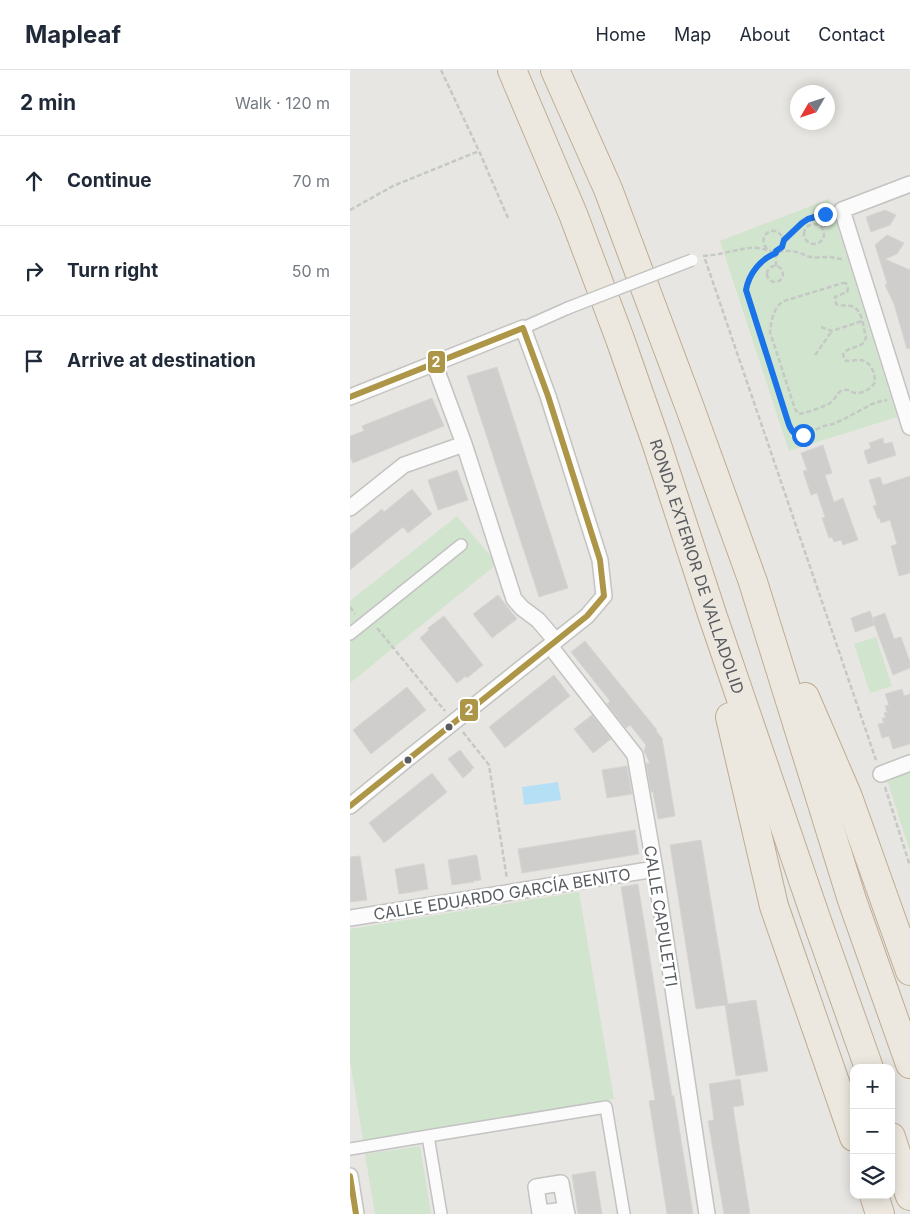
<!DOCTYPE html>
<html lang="en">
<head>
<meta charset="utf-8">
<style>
  :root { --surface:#fff; --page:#f2f2f3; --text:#1f2937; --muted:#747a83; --line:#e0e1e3 }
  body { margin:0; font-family:Inter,sans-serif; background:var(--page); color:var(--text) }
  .controls { position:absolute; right:15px; bottom:15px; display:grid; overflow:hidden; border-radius:10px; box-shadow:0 2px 12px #0003 }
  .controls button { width:45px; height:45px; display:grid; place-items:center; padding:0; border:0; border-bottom:1px solid var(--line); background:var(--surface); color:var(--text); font:25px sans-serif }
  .compass { position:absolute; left:440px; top:15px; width:45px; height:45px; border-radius:50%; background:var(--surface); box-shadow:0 2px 12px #0003; rotate:231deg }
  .stop { position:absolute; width:15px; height:15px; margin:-11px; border:4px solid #1a73e8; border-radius:50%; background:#fff }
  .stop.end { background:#1a73e8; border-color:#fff; box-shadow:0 1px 5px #0008 }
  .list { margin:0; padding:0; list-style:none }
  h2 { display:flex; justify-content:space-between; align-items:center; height:65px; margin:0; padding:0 20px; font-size:21px }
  h2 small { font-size:16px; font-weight:400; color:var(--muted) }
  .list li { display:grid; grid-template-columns:32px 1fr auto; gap:15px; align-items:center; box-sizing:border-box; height:90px; padding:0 20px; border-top:1px solid var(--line) }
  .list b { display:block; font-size:19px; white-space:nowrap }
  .list em { font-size:16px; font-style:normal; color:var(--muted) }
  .icon { flex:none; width:28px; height:28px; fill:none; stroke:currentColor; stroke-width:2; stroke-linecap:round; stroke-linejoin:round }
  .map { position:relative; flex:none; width:560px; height:1144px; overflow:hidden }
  header { display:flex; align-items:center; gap:30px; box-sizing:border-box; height:70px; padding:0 25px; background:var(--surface); border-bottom:1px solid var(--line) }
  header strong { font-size:24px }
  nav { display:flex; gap:28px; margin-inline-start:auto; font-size:18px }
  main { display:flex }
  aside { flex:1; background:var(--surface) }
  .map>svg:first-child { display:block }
  .green { fill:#d1e4cd }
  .water { fill:#b4dff5 }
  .building { fill:#d0cecc; stroke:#d7d5d2 }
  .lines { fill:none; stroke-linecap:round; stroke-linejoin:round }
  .pedestrian-casing { stroke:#c3c3c2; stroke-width:14 }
  .minor-casing { stroke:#c3c3c2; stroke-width:18 }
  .motorway-casing { stroke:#beac91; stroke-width:30 }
  .path { stroke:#c4c9c5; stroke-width:2.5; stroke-dasharray:5 2.5; stroke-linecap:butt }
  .pedestrian { stroke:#fcfbfb; stroke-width:11 }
  .minor { stroke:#fcfbfb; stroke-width:15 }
  .motorway { stroke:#ede8df; stroke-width:28 }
  .pedestrian-bridge-casing { stroke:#c3c3c2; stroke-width:14; stroke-linecap:butt }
  .pedestrian-bridge { stroke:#fcfbfb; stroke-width:11 }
  .bus-1-casing { stroke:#fff; stroke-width:10 }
  .bus-1 { stroke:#ae9649; stroke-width:6 }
  .route { stroke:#1a73e8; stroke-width:6 }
  .bus-dot { fill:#585c60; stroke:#fff; stroke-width:2 }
  .labels { text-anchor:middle; stroke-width:5; stroke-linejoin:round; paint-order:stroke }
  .street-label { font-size:16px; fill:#585c60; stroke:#fff }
  .line-badge { stroke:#fff; stroke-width:2 }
  .badge-label { font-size:14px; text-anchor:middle; font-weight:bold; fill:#fff }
</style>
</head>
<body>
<header>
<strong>Mapleaf</strong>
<nav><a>Home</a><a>Map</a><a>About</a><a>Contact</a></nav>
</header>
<main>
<aside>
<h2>2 min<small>Walk · 120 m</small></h2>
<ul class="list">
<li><svg class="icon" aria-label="ahead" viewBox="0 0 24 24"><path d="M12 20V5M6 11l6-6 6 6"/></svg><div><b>Continue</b></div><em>70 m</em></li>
<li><svg class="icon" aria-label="right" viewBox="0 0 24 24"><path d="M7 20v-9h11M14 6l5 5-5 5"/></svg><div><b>Turn right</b></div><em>50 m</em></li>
<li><svg class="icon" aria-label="arrive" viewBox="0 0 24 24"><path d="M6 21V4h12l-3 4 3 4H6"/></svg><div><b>Arrive at destination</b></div></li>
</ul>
</aside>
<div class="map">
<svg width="560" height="1144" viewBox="0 0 560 1144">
  <rect width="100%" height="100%" fill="#e8e6e2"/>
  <path class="green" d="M 479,129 L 547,347 L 439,381 L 370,171 Z
    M 107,446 L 147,494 L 0,613 L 0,531 Z
    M 526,567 L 542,616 L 520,623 L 504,574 Z
    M 560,702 L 560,781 L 537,710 Z
    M 229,822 L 264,1029 L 13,1070 L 0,991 L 0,859 Z
    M 70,1076 L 81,1144 L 25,1144 L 15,1084 Z"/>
  <path class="water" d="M 208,712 L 211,730 L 174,735 L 172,717 Z"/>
  <path class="building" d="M 535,140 L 546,145 L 540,155 L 521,162 L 516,147 Z
    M 537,165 L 554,173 L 547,184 L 535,189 L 560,200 L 560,278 L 557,279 L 544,234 L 535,215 L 537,213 L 525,175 Z
    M 147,297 L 218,518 L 189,527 L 117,306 Z
    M 82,328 L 94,356 L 3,393 L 0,387 L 0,366 L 14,361 L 12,356 Z
    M 533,368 L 534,374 L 542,372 L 546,385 L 518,394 L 514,381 L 521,378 L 519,373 Z
    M 473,375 L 482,403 L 475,405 L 484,432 L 493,428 L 508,470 L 493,475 L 491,470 L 484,472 L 482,467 L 479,468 L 472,448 L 475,447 L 467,423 L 461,425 L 453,401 L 457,400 L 451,383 Z
    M 107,400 L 118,430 L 88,440 L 78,410 Z
    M 560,406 L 560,503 L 549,506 L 541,476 L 547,474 L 540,450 L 531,453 L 530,448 L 528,449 L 523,436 L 527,435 L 519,410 L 530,407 L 533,415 Z
    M 62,419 L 82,444 L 58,463 L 53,457 L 0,500 L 0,465 L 32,439 L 34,442 Z
    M 148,525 L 167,549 L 142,568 L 123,544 Z
    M 520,541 L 525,555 L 505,562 L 501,548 Z
    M 535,543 L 544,569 L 551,567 L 560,592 L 560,598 L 543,605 L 522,548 Z
    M 94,546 L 133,595 L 117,608 L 116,606 L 107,613 L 70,568 L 79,560 L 78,558 Z
    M 235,571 L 307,660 L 306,661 L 312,668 L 325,746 L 308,749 L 303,722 L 301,722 L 296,693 L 300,693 L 294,681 L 296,675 L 280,655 L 276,658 L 257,634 L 260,631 L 221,582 Z
    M 204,605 L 220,626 L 155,678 L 139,657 Z
    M 57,617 L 76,640 L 21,684 L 3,660 Z
    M 552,619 L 554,626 L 560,624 L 560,674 L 543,679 L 539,666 L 532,668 L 528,654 L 534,653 L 532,648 L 536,648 L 534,643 L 537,642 L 535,636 L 539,635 L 535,624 Z
    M 242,645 L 261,669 L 243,683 L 224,659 Z
    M 110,680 L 124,698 L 121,699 L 122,700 L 113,708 L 98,689 Z
    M 277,696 L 282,724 L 257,728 L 252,700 Z
    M 82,703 L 97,722 L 34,773 L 19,753 Z
    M 285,760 L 289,784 L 172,803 L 168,779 Z
    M 351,770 L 378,934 L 406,930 L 418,1001 L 386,1006 L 375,935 L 346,939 L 320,775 Z
    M 125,785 L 127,786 L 131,810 L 123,811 L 124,812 L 102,815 L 98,790 Z
    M 10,786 L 17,830 L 0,832 L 0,787 Z
    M 71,794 L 74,794 L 78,819 L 62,822 L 49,824 L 45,799 Z
    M 288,814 L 322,1026 L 324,1026 L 343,1144 L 317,1144 L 299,1031 L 305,1030 L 271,817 Z
    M 390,1009 L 394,1035 L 383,1037 L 400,1144 L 374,1144 L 358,1051 L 364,1050 L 359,1014 Z
    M 245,1101 L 252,1144 L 228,1144 L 222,1105 Z"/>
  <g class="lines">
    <defs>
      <path id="pedestrian" d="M 173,258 L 218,238
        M 0,564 L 111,475
        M 0,1079 L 78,1066
        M 91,1144 L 78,1066 L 256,1037 L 274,1144"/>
      <path id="minor" d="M 560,114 L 492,140 L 560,357
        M 84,293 L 114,374 L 164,529 L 172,538 L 188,550 L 206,571
        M 0,327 L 173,258 L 198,326 L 250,490 L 254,526 L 237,546 L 56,690 L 0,736
        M 0,438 L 54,395 L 114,374
        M 200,576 L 285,685 L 305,799 L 357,1144
        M 531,704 L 560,693
        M 0,848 L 305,799
        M 0,1106 L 6,1144
        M 216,1140 L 190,1143 L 186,1117 L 211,1113 L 216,1140 L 217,1144"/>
      <g id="motorway">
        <path id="s1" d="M 162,0 L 223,144 L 270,269 L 306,372 L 363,547 L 466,848 L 519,998"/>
        <path d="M 205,0 L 258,119 L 340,338 L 403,512 L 502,830 L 560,994"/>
        <path d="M 455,627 L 498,727 L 560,901"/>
        <path d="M 380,647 L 424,836 L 504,1067"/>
        <path d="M 541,1067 L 560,1126"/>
        <path d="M 524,1125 L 530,1144"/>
      </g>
    </defs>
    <use href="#pedestrian" class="pedestrian-casing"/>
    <use href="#minor" class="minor-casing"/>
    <use href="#motorway" class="motorway-casing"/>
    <path class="path" d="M 91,0 L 129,81 L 158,148
      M 0,140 L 43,116 L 129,81
      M454 164a10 10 0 1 1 20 0a10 10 0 1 1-20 0Z
      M 417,179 C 405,164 428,151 434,171
      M 353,186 C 360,185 367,185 373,183 C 386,181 394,177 408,178 C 414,178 421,183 427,181 C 433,179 432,173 435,169 C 445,155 462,146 478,144
      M 355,189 L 526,690
      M 492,189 C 488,189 484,188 481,187 C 474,187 467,188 461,187 C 457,187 454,184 450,183 C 432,177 416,185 405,199 C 399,206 395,216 397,225 L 439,355 L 444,364 L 448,366 L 453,365 L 474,356 L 483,354 L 494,349 L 522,334 L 528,332 L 537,330
      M 426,196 L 426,182
      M417 204a8 8 0 1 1 16 0a8 8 0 1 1-16 0Z
      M 493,213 L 496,213 L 498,219 L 497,222 L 485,227 L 486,234 C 491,236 496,235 501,236 C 513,239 513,258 516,267 C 513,280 501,274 493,284 L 494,288 L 496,291 C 500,291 505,290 509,290 C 520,290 525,302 525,312 C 522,318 513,324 505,323 C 501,322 499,319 494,320 C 487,321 486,329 480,333 C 471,338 459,342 449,344 L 445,339 L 420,262 C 421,251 424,236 434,231 Z
      M 471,257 L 482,261 L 512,251
      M 465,285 L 482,261
      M 0,537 L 5,544
      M 27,558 L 95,641
      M 113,662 L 139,695 L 157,809
      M 535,717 L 560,796"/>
    <use href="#pedestrian" class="pedestrian"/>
    <use href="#minor" class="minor"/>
    <use href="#motorway" class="motorway"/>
    <defs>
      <path id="pedestrian-bridge" d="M 218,238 L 342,190"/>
    </defs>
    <use href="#pedestrian-bridge" class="pedestrian-bridge-casing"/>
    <use href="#pedestrian-bridge" class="pedestrian-bridge"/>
    <defs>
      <path id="bus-1" d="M 0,327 L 173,258
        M 0,736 L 237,546 L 254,526 L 250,490 L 198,326 L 173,258
        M 0,1106 L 6,1144"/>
    </defs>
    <use href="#bus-1" class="bus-1-casing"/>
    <use href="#bus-1" class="bus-1"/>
  </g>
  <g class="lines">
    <path class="route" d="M 453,365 C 445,366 442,362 439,355 L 396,220 C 399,203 411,189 426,183 L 426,181 L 432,177 L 434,170 L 452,153 L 458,149 L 475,144"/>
  </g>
  <g class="bus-dot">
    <circle cx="99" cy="657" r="4.5"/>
    <circle cx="58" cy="690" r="4.5"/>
  </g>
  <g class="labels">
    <g class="street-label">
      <text dy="6" stroke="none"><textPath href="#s1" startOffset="530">RONDA EXTERIOR DE VALLADOLID</textPath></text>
      <text transform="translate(152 824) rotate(-9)" y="6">CALLE EDUARDO GARCÍA BENITO</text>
      <text transform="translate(311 846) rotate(81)" y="6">CALLE CAPULETTI</text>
    </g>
  </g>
  <g class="line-badge">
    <rect x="77" y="280" width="19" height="24" rx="5" fill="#ae9649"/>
    <rect x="109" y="628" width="20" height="24" rx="5" fill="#ae9649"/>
  </g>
  <g class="badge-label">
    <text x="86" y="297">2</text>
    <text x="119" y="645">2</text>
  </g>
</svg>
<div class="controls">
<button>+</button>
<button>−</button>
<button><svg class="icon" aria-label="layers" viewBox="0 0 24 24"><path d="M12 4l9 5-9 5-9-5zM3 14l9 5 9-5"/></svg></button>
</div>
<svg class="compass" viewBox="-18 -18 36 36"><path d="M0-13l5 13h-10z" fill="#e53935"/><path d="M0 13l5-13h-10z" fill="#747a83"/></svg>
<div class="stop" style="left:453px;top:365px"></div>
<div class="stop end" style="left:475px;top:144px"></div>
</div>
</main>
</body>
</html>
